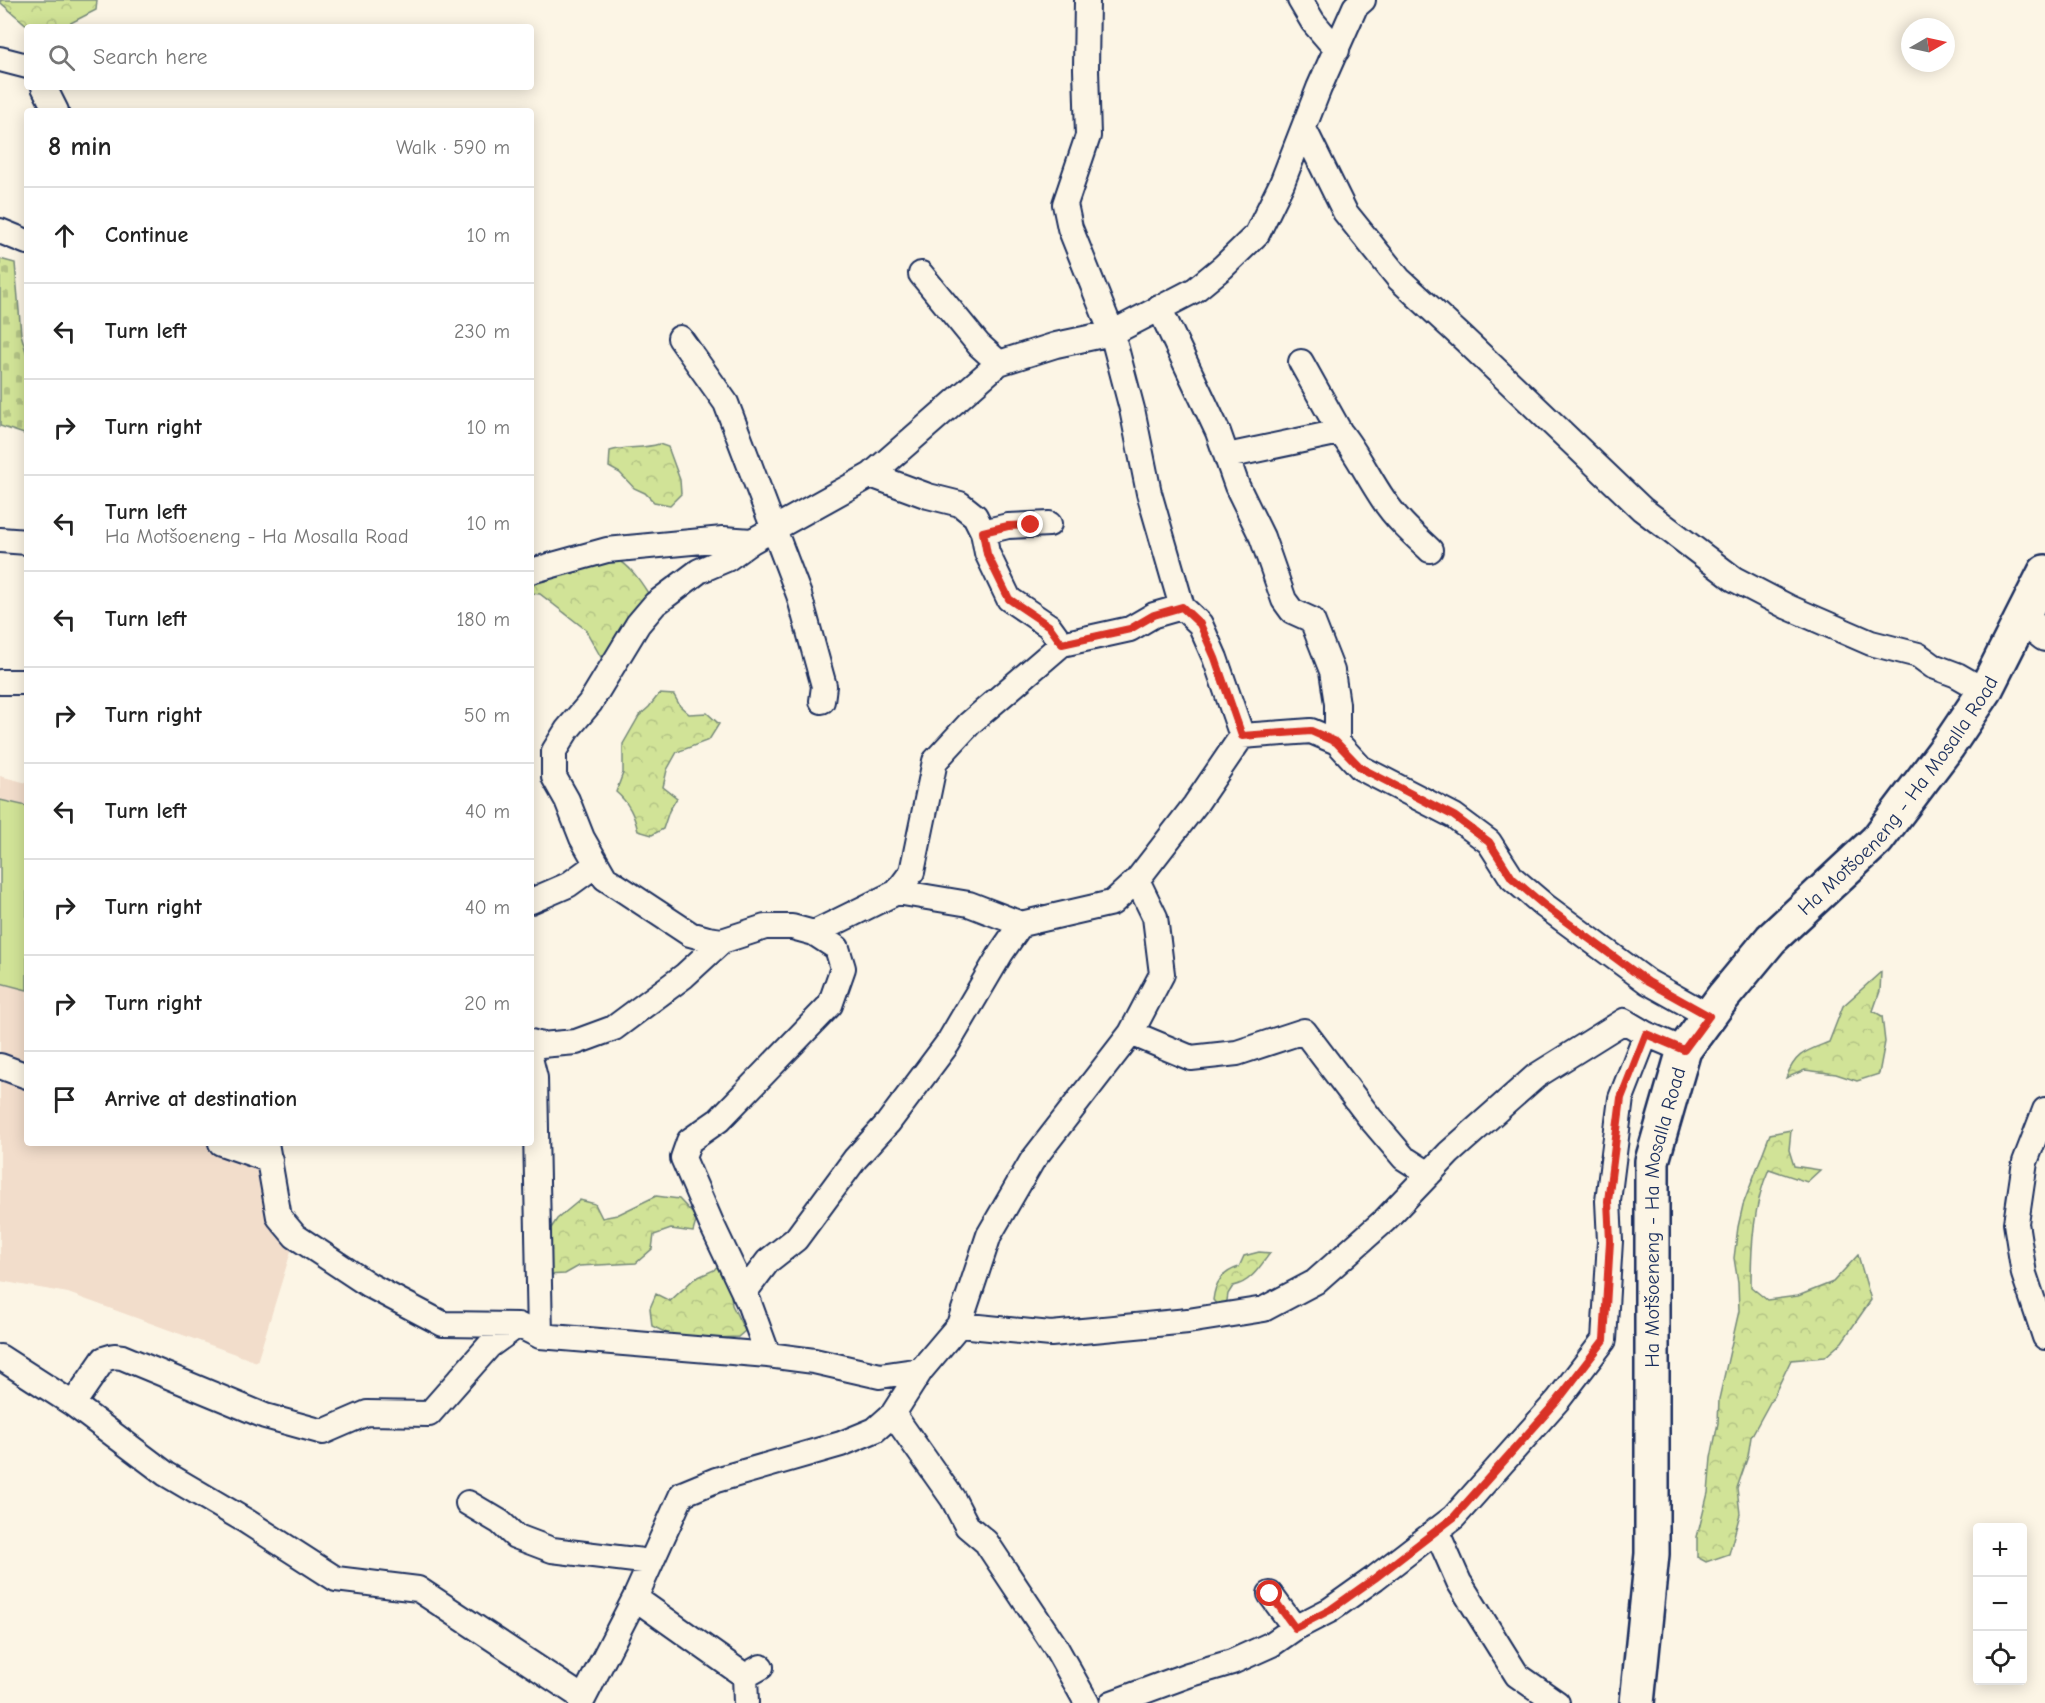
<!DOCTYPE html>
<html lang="en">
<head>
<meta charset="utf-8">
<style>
  :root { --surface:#fff; --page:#f2f2f2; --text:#222; --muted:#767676; --line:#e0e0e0 }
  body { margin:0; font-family:"Comic Neue",sans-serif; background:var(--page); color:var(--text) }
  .controls { position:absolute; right:18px; bottom:18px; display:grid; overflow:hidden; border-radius:6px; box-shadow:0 3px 15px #0003 }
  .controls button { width:54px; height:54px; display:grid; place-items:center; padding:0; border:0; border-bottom:2px solid var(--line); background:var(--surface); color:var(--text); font:30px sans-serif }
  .compass { position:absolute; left:1901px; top:18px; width:54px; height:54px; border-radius:50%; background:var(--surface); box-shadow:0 3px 15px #0003; rotate:81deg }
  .stop { position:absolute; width:18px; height:18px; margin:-14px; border:4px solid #d93025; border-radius:50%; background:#fff }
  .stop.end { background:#d93025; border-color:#fff; box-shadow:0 2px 6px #0008 }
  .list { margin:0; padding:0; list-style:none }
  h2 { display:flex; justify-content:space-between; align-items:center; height:78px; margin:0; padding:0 24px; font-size:26px }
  h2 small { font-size:20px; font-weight:400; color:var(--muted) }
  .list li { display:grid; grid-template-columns:39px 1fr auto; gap:18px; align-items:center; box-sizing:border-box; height:96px; padding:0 24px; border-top:2px solid var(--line) }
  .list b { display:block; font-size:22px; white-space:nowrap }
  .list p { margin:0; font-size:20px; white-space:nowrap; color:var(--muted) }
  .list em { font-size:20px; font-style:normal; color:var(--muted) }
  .icon { flex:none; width:33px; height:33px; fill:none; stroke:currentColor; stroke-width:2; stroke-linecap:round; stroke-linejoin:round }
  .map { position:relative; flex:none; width:2045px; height:1703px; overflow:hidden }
  .search { position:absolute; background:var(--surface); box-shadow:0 3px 15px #0003; left:24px; top:24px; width:510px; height:66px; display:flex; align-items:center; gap:15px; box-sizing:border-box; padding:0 21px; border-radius:6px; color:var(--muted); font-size:22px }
  .panel { position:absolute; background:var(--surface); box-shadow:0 3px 15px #0003; left:24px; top:108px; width:510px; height:1038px; border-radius:6px }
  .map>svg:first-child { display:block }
  .built { fill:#f2ddcb }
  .grass { fill:#d1e397; stroke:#76897a; stroke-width:1.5 }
  .forest { fill:url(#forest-crowns); stroke:#76897a; stroke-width:1.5 }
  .cemetery { fill:url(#cemetery-stones); stroke:#76897a; stroke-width:1.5 }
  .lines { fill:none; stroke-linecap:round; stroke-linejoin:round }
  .minor-casing { stroke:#1b2f5e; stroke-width:28 }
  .tertiary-casing { stroke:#1b2f5e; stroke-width:34 }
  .secondary-casing { stroke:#1b2f5e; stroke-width:38 }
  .minor { stroke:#fcf5e5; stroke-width:24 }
  .tertiary { stroke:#fcf5e5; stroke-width:30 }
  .secondary { stroke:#fcf5e5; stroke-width:33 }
  .route { stroke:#d93025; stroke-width:8 }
  .labels { text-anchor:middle; stroke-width:6; stroke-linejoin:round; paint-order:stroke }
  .street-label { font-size:20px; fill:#1b2f5e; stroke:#fcf5e5 }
</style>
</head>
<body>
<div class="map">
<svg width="2045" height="1703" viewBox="0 0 2045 1703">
  <defs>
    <pattern id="forest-crowns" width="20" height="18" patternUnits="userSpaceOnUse" patternTransform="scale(1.5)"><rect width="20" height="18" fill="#d1e397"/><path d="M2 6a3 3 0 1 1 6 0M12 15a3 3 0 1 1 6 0" fill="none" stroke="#b3c385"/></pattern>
    <pattern id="cemetery-stones" width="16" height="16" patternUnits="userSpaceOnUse" patternTransform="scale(1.5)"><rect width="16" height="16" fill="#d1e397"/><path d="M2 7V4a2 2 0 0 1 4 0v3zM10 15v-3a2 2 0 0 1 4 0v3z" fill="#b3c385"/></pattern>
  </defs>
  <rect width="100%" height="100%" fill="#fcf5e5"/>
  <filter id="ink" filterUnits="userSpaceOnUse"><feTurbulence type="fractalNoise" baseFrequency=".0167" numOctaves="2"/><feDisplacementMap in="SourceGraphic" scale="12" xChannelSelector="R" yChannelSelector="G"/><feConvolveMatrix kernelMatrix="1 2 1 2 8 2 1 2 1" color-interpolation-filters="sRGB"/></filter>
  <g filter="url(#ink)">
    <path class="built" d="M 0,776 L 27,783 L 27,1143 L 256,1143 L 257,1172 L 267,1218 L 277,1237 L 292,1248 L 257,1362 L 68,1293 L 0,1281 Z"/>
    <path class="grass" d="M 0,800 L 27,806 L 27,990 L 0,983 Z"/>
    <path class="forest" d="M 0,0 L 97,0 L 96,10 L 63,27 L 29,27 L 1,3 Z
      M 659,444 L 668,447 L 680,480 L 681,494 L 670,505 L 654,502 L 645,493 L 634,488 L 620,473 L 609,467 L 610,451 C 627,446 643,449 659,444 Z
      M 616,558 C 631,567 639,579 648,593 L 644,607 L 602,659 L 585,629 L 540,594 L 531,593 L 531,577 Z
      M 659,694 L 674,695 L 680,706 L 689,714 L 707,713 L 719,724 L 709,740 L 677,752 L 667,770 L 663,787 L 677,798 L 669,811 L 663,829 L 652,835 L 638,831 C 634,815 629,803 616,792 L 623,773 L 623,744 L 639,716 L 649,707 Z
      M 1881,972 L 1880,991 L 1873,1011 L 1882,1016 L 1885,1042 L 1879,1074 L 1857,1081 L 1836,1074 L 1805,1070 L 1786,1078 C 1795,1053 1806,1051 1829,1042 L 1843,1006 Z
      M 1791,1130 L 1789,1150 L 1794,1166 L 1820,1170 L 1807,1182 L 1769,1169 C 1753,1204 1751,1249 1751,1287 L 1767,1300 L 1798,1296 L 1833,1282 L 1858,1255 L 1871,1300 L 1842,1342 L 1825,1357 L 1791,1360 L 1774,1395 L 1751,1437 L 1748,1456 L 1737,1488 L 1740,1514 L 1729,1554 L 1706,1562 L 1697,1557 L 1697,1537 L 1708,1493 L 1711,1458 L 1718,1423 L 1719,1399 L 1739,1311 L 1738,1283 L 1734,1258 L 1738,1227 L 1743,1205 L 1770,1134 Z
      M 656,1196 L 679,1199 L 697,1218 L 693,1232 L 671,1229 L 654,1235 L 652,1249 L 636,1263 L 579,1266 L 565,1274 L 546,1275 L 544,1239 L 557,1219 L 580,1200 L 595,1204 L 602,1218 L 617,1215 Z
      M 1259,1252 L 1270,1253 C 1260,1267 1250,1283 1233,1286 L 1228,1294 L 1226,1307 L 1219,1307 L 1213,1300 C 1215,1283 1222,1272 1239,1267 L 1244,1256 Z
      M 721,1262 L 730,1284 L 732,1305 L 745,1331 L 738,1337 L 693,1339 L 673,1336 L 652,1326 L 650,1308 L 656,1294 L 670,1301 L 694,1279 L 714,1270 Z"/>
    <path class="cemetery" d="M 0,259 L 15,263 L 21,334 L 27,355 L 27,435 L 0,426 Z"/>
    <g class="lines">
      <defs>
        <path id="minor" d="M 1087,0 L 1086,69 L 1088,136 L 1065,204 L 1070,228 L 1112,333 L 1132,409 L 1149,493 L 1182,607
          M 1300,0 L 1313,22 L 1337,50
          M 0,59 L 27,66
          M 44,87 L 56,111
          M 1304,129 L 1345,212 L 1399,279 L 1465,340 L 1642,509 L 1734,579 L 1788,607 L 1871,643 L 1918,655 L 1933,666 L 1957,675 L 1985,691
          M 0,231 L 27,242
          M 921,274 L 979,345 L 999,363
          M 1159,307 L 1218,432 L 1237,486 L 1262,537 L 1284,600 L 1292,611 L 1312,620 L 1332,671 L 1337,704 L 1337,742
          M 680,338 L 726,403 L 799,595 L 824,686 L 822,701
          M 1301,362 L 1340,432
          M 1227,456 L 1340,432 C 1357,453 1368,477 1383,499 C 1396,519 1413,534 1430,550
          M 871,475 L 928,496 L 960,504 L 975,516 L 983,532
          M 1049,524 L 1008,526 L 983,532 L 987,553 L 1009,599 L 1049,626 L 1062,644
          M 0,540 L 27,542
          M 531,571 L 607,550 L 723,539 L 752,541
          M 0,682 L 27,682
          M 1242,736 L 1311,731 L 1337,742 L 1361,768 L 1454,816 L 1489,842 L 1512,878 L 1545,906 L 1648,982 L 1709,1016
          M 897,892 L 912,872 L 935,761 L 970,723 L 1062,644 L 1130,629 L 1154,615 L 1182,607 L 1200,624 L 1215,658 L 1242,736 L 1195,805 L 1137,880 L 1112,903 L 1021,924 L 969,904 L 897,892 L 814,933 L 792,927 L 765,927 L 722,941 L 708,939 L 690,934 L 605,878 L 582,838 L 567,800 L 554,777 L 554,751 L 567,730 L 590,703 L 638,624 L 655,604 L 699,571 L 727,559 L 752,541 L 871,475 L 999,363 L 1056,345 L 1112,333 L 1195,290 L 1223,267 L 1257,234 L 1282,183 L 1319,88 L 1355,7 L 1363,0
          M 531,901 L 568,885 L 597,864
          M 1131,1033 L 1191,1058 L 1237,1053 L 1304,1031 L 1370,1118 L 1404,1158 L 1429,1174
          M 531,1042 L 541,1045 L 576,1042 L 614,1028 L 684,976 L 722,941
          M 531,1062 L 535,1078 L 540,1336
          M 0,1066 L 27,1076
          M 2045,1110 L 2025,1162 L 2016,1223 L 2024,1274 L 2045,1337
          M 221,1143 L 270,1160
          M 266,1143 L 279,1217 L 295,1236 L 369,1285 L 443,1324 L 518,1325 L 540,1336 L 768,1355 L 814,1361 L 880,1376 L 921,1370 L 959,1325 L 1051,1334 L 1188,1321 L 1264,1309 L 1315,1282 L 1385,1220 L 1449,1153 L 1536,1076 L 1624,1021 L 1646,1034 L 1684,1050
          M 744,1293 L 768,1261 L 796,1239 L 855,1159 L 888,1123 L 948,1043 L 1001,953 L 1021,924
          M 959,1325 L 989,1235 L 1032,1161 L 1131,1033 L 1162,974 L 1155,917 L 1137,880
          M 768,1355 L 749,1303 L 712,1225 L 683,1158 L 689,1141 L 719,1120 L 830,1005 L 843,968 L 837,948 L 814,933
          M 0,1357 L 73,1404 L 166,1474 L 246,1521 L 336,1579 L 418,1589 L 583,1698
          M 921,1370 L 893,1414 L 953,1499 L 967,1526 L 986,1542 L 1055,1646 L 1087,1703
          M 73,1404 L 104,1359 L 114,1356 L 122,1357 L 265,1416 L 323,1432 L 367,1413 L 429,1414 L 489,1346 L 518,1325
          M 468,1503 L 500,1522 L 515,1536 L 552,1550 L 651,1562
          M 1436,1530 L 1459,1582 L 1517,1675 L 1557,1703
          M 1270,1594 L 1295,1628
          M 635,1598 L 745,1676 L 761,1667
          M 745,1676 L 746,1703
          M 581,1703 L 635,1598 L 682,1494 L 716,1480 L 841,1444 L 875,1430 L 893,1414
          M 1112,1703 L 1188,1675 L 1232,1662 L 1272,1644 L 1295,1628 L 1330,1610 L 1375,1578 L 1454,1517 L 1558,1400 L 1604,1340 L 1610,1241 L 1608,1201 L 1621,1098 L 1646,1034"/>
        <path id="tertiary" d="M 2021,617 L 2045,636"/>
        <g id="secondary">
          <path id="s1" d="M 1637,1703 L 1652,1554 L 1652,1161 L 1684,1050 L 1723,997 L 1771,939 L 1877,840 L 1948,746 L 1985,691 L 2045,572"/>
        </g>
      </defs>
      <use href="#minor" class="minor-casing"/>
      <use href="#tertiary" class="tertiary-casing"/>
      <use href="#secondary" class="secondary-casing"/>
      <use href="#minor" class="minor"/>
      <use href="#tertiary" class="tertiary"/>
      <use href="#secondary" class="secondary"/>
    </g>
  </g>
  <g class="lines" filter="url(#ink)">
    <path class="route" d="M 1031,525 L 1008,526 L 983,532 L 987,554 L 1009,599 L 1049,626 L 1062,644 L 1130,629 L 1154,615 L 1182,607 L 1200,624 L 1215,658 L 1242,736 L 1311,731 L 1336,742 L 1361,768 L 1454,816 L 1489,842 L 1512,878 L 1545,906 L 1648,982 L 1709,1016 L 1684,1050 L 1646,1034 L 1621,1098 L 1608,1201 L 1610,1241 L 1604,1340 L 1558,1400 L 1454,1517 L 1375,1578 L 1330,1610 L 1295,1628 L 1270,1594"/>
  </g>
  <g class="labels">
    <g class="street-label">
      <text dy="7" stroke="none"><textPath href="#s1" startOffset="992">Ha Motšoeneng - Ha Mosalla Road</textPath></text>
      <text dy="7" stroke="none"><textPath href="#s1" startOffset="488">Ha Motšoeneng - Ha Mosalla Road</textPath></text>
    </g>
  </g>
</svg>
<div class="controls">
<button>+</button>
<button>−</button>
<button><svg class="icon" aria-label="locate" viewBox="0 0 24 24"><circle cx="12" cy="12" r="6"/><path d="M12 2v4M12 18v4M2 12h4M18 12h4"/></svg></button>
</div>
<svg class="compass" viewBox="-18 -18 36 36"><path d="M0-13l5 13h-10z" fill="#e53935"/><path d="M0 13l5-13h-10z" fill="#767676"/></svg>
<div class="stop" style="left:1270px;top:1594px"></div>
<div class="stop end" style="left:1031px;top:525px"></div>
<div class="search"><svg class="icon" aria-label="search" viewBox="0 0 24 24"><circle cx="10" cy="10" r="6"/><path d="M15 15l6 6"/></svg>Search here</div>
<section class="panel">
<h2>8 min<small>Walk · 590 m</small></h2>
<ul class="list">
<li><svg class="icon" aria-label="ahead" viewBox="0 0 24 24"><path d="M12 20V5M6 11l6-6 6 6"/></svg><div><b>Continue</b></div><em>10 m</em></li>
<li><svg class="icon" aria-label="left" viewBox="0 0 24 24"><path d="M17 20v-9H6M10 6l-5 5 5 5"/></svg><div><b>Turn left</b></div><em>230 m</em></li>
<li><svg class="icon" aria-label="right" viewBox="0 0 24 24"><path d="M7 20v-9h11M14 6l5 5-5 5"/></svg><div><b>Turn right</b></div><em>10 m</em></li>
<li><svg class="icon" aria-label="left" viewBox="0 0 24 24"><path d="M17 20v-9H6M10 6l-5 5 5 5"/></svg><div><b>Turn left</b><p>Ha Motšoeneng - Ha Mosalla Road</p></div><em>10 m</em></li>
<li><svg class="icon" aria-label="left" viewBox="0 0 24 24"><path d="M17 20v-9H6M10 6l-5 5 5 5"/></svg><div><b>Turn left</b></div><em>180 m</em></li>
<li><svg class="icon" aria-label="right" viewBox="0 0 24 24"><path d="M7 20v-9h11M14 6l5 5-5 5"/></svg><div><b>Turn right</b></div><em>50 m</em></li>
<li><svg class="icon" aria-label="left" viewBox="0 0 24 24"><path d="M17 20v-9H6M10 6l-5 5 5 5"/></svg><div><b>Turn left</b></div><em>40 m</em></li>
<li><svg class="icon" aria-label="right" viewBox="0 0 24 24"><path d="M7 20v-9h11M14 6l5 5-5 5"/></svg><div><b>Turn right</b></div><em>40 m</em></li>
<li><svg class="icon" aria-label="right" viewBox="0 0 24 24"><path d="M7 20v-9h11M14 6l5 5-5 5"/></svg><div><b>Turn right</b></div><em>20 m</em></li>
<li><svg class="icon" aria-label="arrive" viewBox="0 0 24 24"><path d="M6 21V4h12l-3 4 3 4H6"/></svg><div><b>Arrive at destination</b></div></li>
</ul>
</section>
</div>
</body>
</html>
